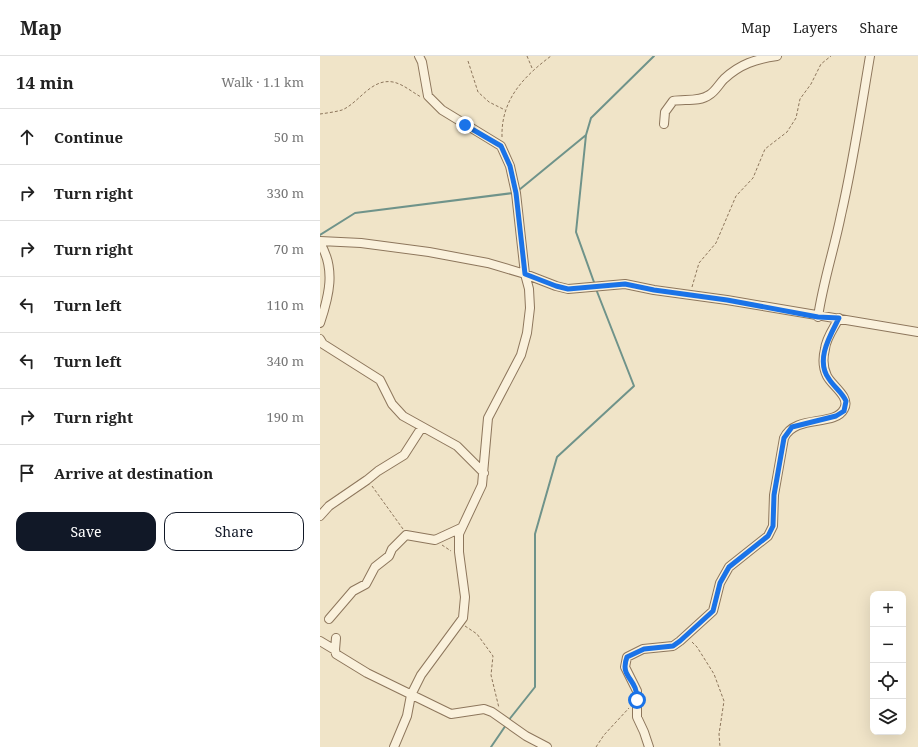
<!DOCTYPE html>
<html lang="en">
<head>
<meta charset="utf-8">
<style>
  :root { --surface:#fff; --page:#f6f6f6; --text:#222; --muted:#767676; --line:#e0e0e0; --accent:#111827 }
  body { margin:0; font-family:"Noto Serif",serif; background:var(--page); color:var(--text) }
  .controls { position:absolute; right:12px; bottom:12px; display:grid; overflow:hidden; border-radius:8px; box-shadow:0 4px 16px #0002 }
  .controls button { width:36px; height:36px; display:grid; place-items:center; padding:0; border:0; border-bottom:1px solid var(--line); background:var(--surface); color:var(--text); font:20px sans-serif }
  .stop { position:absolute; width:12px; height:12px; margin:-9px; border:3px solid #1a73e8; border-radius:50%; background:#fff }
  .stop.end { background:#1a73e8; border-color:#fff; box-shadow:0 1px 4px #0008 }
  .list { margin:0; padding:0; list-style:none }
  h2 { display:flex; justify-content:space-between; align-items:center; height:52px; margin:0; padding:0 16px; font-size:17px }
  h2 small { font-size:13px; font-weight:400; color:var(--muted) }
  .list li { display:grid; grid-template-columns:26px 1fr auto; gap:12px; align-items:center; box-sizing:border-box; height:56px; padding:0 16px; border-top:1px solid var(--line) }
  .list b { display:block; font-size:15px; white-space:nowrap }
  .list em { font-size:13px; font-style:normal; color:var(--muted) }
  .actions { display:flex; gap:8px; padding:12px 16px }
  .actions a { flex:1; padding:9px 0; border:1px solid var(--accent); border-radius:12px; text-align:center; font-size:14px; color:var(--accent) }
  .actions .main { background:var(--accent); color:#fff }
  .icon { flex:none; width:22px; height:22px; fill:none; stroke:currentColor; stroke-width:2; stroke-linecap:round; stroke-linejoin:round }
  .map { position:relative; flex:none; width:598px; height:691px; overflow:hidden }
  header { display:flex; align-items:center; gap:24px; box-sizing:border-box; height:56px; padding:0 20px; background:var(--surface); border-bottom:1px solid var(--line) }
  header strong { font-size:19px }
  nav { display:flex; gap:22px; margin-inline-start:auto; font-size:14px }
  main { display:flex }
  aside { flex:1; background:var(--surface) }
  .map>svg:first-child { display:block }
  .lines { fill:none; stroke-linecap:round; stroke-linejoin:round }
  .stream { stroke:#6f938a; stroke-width:2 }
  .minor-casing { stroke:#8d765c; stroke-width:10 }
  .path { stroke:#8d765c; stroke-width:1; stroke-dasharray:3 2; stroke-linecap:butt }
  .minor { stroke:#faf1dc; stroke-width:8 }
  .route { stroke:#1a73e8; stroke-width:5 }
</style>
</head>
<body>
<header>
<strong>Map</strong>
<nav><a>Map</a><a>Layers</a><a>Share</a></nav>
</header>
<main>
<aside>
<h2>14 min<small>Walk · 1.1 km</small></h2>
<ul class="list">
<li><svg class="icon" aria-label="ahead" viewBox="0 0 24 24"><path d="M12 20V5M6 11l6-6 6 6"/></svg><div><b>Continue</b></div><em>50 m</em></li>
<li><svg class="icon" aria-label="right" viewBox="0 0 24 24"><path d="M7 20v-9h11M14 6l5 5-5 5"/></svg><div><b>Turn right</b></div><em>330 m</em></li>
<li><svg class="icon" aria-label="right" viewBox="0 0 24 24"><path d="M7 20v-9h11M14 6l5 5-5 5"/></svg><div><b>Turn right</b></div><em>70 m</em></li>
<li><svg class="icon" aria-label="left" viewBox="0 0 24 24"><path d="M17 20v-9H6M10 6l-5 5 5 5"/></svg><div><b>Turn left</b></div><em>110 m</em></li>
<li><svg class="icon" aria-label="left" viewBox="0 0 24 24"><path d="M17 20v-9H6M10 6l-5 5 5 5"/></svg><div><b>Turn left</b></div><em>340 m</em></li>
<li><svg class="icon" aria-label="right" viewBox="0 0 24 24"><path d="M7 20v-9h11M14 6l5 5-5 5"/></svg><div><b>Turn right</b></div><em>190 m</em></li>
<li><svg class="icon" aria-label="arrive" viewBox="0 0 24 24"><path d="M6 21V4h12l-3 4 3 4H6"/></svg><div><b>Arrive at destination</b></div></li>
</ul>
<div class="actions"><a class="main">Save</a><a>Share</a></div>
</aside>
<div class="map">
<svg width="598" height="691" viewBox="0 0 598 691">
  <rect width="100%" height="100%" fill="#f0e4c8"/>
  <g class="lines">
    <path class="stream" d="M 199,134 L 266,79
      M 0,179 L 35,157 L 193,137
      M 275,229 L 256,176 L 266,79 L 271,62 L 334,0
      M 188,665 L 215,631 L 215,478 L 237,401 L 314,330 L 276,233
      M 171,691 L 186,669"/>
    <defs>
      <path id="minor" d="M 344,68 L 345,56 L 353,45 C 364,43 380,46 389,39 C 395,36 399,28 404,23 C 420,8 436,3 457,0
        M 0,185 L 41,187 L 109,196 L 168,207 L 205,218 L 236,230 L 248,233 L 305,228 L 334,234 L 407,244 L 598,276
        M 0,187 C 16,213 9,240 0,267
        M 498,261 C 503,226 514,194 521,159 C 533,107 541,53 550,0
        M 0,283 L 3,288 L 60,324 L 72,348 L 83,360 L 137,390 L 164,417
        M 0,460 L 9,450 L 47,424 L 58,415 L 84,399 L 102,371
        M 9,563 L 33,535 L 46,528 L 55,511 L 69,500 L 72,493 L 86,479 L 115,484 L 141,472
        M 16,582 L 15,594 L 16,598 L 47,617 L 131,658 L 164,653 L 172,656 L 206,680 L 227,691
        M 0,585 L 15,594
        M 74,691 L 87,660 L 91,639 L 101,619 L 143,562 L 145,541 L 139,496 L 139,478 L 162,429 L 168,362 L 201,299 L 207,277 L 210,252 L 209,233 L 205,218 L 196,137 L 190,110 L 181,90 L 122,54 L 108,40 L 102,6 L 99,0
        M 329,691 L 324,676 L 317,661 L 317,635 L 305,611 L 307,601 L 323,593 L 353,590 L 360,585 L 393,555 L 400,527 L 409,511 L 448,480 L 453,470 L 454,439 L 464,382 C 475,358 515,371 524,353 C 531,341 512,330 507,320 C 503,312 503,301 505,293 C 506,282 514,272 519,262"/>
    </defs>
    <use href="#minor" class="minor-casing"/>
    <path class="path" d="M 207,0 L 212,12
      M 148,5 L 158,36 L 169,46 L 185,54
      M 0,58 C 7,57 15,56 22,54 C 39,47 51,22 73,26 C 83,28 92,36 101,41
      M 182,81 C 181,44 203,21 231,0
      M 372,231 L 379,207 L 396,187 L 416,140 L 433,122 L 445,93 L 467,76 L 476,62 L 480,43 L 491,28 L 501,8 L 511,0
      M 52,430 L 83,473
      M 122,489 L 131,495
      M 145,570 L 157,578 L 173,600 L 171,619 L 179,652
      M 372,586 L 377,591 L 394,618 L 404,645 L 399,678 L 400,691
      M 276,691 L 284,679 L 309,652"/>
    <use href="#minor" class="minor"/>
  </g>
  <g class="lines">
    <path class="route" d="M 145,69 L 181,90 L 190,110 L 196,137 L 205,218 L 236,230 L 248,233 L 305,228 L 334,234 L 407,244 L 498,261 L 519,262 C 510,280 495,304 509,323 C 514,331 522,336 526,345 L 524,355 L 516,360 L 472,371 L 464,382 L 454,439 L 453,470 L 448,480 L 409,511 L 400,527 L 393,555 L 360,585 L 353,590 L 324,593 L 307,601 C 299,622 318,622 317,644"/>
  </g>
</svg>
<div class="controls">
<button>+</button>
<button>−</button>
<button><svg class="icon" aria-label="locate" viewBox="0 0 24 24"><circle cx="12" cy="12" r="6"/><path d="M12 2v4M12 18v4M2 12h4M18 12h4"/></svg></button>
<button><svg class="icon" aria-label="layers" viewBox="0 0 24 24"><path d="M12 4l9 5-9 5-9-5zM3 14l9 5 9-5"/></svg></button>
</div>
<div class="stop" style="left:317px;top:644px"></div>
<div class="stop end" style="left:145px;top:69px"></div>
</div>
</main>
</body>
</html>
